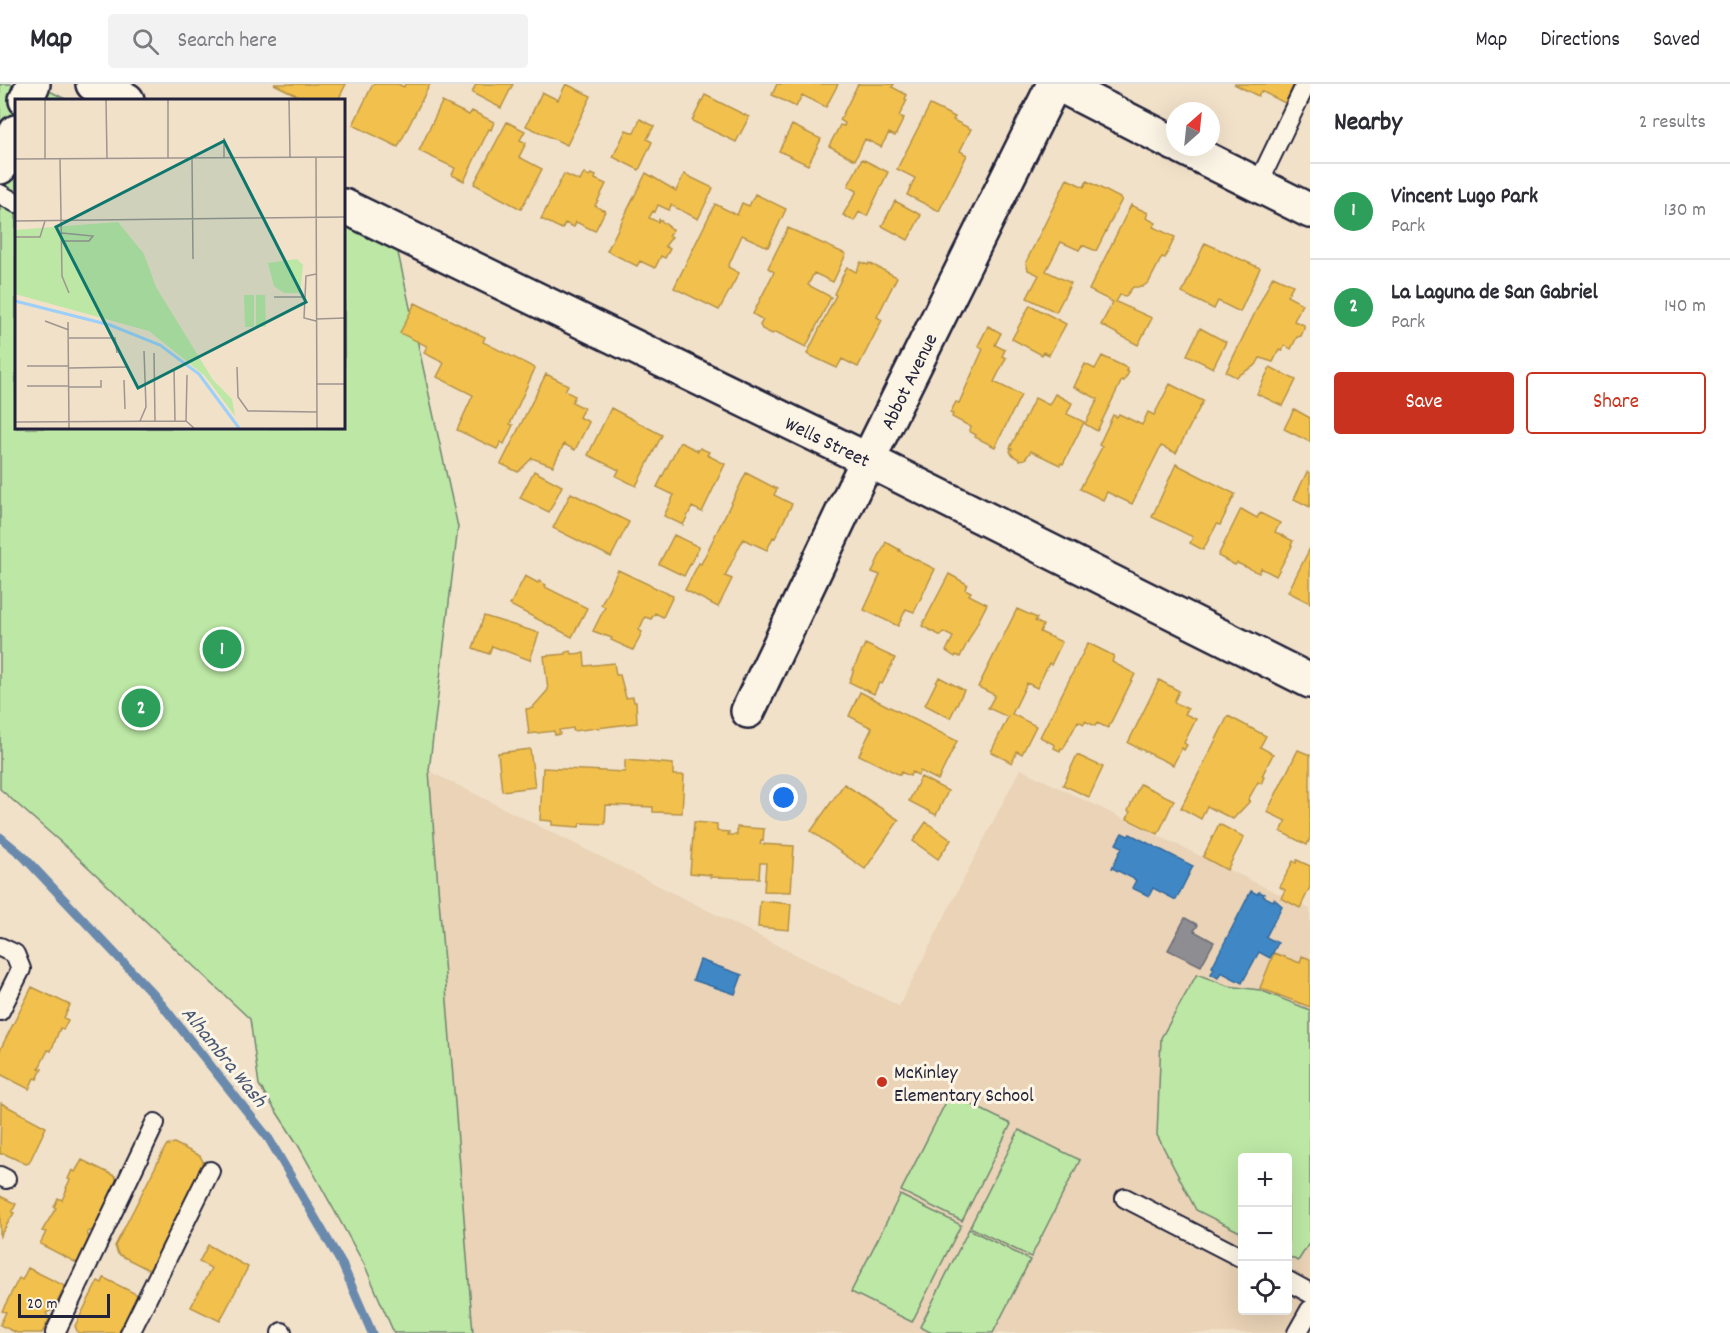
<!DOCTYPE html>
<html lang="en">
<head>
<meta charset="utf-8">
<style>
  :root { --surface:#fff; --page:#f2f2f3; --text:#2b2b33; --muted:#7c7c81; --line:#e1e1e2; --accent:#c8321e }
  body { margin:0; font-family:Dekko,sans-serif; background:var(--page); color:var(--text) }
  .controls { position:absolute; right:18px; bottom:18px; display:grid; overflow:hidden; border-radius:6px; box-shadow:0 6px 24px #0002 }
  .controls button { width:54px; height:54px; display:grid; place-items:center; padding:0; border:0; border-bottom:2px solid var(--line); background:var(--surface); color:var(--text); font:30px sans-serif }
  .compass { position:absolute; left:1166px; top:18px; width:54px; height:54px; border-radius:50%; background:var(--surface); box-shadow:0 6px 24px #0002; rotate:27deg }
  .scale { position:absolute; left:18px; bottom:15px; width:92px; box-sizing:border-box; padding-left:6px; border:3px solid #22223b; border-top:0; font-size:16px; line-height:21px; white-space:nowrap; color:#22223b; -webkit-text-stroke:4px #fcf5e5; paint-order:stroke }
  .you { position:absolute; left:784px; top:714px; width:21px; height:21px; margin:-15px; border:4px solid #fff; border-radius:50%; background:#1a73e8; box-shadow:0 0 0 9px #1a73e833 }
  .badge { display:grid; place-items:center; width:39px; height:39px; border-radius:50%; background:var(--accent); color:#fff; font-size:20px; font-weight:700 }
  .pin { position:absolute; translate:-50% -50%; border:3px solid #fff; box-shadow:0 2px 6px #0006 }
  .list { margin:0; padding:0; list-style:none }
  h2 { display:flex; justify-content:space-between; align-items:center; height:78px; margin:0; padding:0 24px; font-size:26px }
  h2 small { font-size:20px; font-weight:400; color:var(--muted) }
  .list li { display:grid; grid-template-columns:39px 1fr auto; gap:18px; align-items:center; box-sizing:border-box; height:96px; padding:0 24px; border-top:2px solid var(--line) }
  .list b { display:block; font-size:22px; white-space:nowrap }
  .list p { margin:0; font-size:20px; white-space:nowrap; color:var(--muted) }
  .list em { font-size:20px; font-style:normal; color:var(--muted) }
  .actions { display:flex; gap:12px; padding:18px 24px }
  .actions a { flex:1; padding:14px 0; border:2px solid var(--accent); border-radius:6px; text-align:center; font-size:21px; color:var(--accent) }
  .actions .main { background:var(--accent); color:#fff }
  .icon { flex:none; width:33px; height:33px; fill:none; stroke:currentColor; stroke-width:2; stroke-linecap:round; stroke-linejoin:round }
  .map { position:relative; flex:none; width:1310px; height:1249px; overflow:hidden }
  header { display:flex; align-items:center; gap:36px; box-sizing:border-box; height:84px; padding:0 30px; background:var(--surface); border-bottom:2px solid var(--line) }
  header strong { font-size:28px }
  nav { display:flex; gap:33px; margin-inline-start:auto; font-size:21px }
  .search { width:420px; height:54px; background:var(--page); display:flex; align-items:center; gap:15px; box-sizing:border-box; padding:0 21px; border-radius:6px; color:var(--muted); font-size:22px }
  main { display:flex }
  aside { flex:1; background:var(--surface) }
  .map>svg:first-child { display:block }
  .built { fill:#ead3b6; fill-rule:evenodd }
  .park { fill:#bce7a4; stroke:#6f8470; stroke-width:1.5 }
  .homes { fill:#f2c14e; stroke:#b49148; stroke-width:1.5 }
  .schools { fill:#3f88c5; stroke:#36699c; stroke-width:1.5 }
  .industry { fill:#8d8d92; stroke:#6d6d78; stroke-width:1.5 }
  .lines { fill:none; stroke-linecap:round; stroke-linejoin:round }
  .stream { stroke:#6b8aad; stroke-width:9 }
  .service-casing { stroke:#22223b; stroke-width:22 }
  .minor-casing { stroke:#22223b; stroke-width:38 }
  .tertiary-casing { stroke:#22223b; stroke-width:38 }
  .service { stroke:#fcf5e5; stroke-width:18 }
  .minor { stroke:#fcf5e5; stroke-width:33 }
  .tertiary { stroke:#fcf5e5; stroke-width:33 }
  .poi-dot { fill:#c8321e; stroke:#fcf5e5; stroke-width:2 }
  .labels { text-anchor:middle; stroke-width:6; stroke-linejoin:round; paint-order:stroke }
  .street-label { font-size:20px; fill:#22223b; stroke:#fcf5e5 }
  .poi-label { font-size:20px; fill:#22223b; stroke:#fcf5e5; text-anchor:start }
  .water-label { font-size:21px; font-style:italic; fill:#475674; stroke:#fcf5e5 }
  .inset-river { fill:none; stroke:#9ccff9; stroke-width:3 }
  .inset-road { fill:none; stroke:#9e9590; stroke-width:1.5 }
  .view { fill:#0f766e; fill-opacity:0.15; stroke:#0f766e; stroke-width:3 }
  .inset-edge { fill:none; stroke:#22223b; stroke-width:3 }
</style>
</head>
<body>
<header>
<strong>Map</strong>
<div class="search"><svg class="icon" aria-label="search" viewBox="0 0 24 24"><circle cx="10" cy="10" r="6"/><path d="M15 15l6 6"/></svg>Search here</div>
<nav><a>Map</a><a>Directions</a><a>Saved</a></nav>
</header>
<main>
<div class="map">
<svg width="1310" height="1249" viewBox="0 0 1310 1249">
  <rect width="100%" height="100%" fill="#f1e1c9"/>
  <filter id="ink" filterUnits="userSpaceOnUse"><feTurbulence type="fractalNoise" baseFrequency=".0167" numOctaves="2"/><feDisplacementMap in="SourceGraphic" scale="12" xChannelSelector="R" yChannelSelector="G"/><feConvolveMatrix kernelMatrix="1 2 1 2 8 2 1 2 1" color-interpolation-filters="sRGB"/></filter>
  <g filter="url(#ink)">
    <path class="built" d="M 1020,685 L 1310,825 L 1310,1249 L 473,1249 L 429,687 L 899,922 ZM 1242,1074 L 1288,1074 L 1288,1226 L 1242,1226 Z"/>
    <path class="park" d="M 0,0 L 36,0 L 67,16 L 16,16 L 16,344 L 344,344 L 344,138 L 397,164 L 458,443 L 429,687 L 473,1249 L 394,1249 L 365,1182 L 298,1061 L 259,1001 L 250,935 L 72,768 L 0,705 Z
      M 1197,890 L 1228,902 L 1260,906 L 1310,926 L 1310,1158 L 1298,1177 L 1288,1172 L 1288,1074 L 1242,1074 L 1242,1149 L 1196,1126 L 1157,1051 L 1161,954 Z
      M 950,1010 L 1011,1040 L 962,1137 L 901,1107 Z
      M 1019,1046 L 1080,1076 L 1031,1173 L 970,1143 Z
      M 900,1111 L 961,1141 L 912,1238 L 851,1208 Z
      M 969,1145 L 1030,1176 L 993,1249 L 932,1249 L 920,1243 Z"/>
    <path class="homes" d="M 274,0 L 346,0 L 338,16 L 306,15 L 298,16 L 296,15 L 298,12 Z
      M 373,0 L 398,0 L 404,3 L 405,0 L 430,0 L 398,63 L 353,41 Z
      M 476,0 L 513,0 L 501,24 L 472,9 Z
      M 566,0 L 591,12 L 567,61 L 526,42 L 542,8 L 558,16 Z
      M 777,0 L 838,0 L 826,23 L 802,11 L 796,23 L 772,11 Z
      M 858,0 L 894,0 L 892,3 L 907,11 L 905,15 L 907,16 L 899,32 L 904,34 L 895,52 L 889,49 L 881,63 L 865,55 L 855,76 L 829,62 L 840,41 L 844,42 L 845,39 L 840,36 Z
      M 1234,0 L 1294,0 L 1285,19 L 1261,7 L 1258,12 Z
      M 705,11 L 749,33 L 736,58 L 692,37 Z
      M 442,18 L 469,31 L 472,27 L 494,38 L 491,46 L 489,45 L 464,97 L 452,91 L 455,84 L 419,67 Z
      M 930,21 L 955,33 L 953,36 L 971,45 L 960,67 L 967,71 L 939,127 L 907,111 L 915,94 L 897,85 Z
      M 640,35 L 654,42 L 647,55 L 652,58 L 639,86 L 613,73 L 626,46 L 634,49 Z
      M 507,38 L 525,47 L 520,56 L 526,59 L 519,73 L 542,85 L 521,125 L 474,100 Z
      M 792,41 L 821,55 L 808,81 L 779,67 Z
      M 862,75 L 888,88 L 867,132 L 859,128 L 854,137 L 843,131 L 857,107 L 848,102 Z
      M 584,89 L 589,92 L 591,90 L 596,92 L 595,95 L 606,100 L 595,122 L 605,127 L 595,147 L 576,138 L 574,143 L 565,139 L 562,145 L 541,135 L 564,90 L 580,97 Z
      M 646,89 L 676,107 L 684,90 L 713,104 L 698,135 L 671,121 L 669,126 L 658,121 L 655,128 L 653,127 L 649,134 L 658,138 L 659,135 L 673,146 L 669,152 L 672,153 L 665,162 L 670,165 L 665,174 L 661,172 L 655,184 L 640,177 L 637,182 L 607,167 Z
      M 1067,95 L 1084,103 L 1087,97 L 1122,115 L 1096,167 L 1082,161 L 1079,166 L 1061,158 L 1046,187 L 1071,199 L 1056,228 L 1027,214 L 1039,191 L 1028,186 L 1026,178 Z
      M 755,110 L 786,125 L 768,163 L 742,151 L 728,183 L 739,189 L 719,226 L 674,204 L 715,120 L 737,131 L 742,119 L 749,122 Z
      M 895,117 L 921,131 L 908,156 L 882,142 Z
      M 1131,121 L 1148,129 L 1146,134 L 1156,139 L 1153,143 L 1175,153 L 1165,174 L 1162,173 L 1149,198 L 1142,203 L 1133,203 L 1126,212 L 1120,211 L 1116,218 L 1152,234 L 1138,261 L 1101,241 L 1113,218 L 1089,206 Z
      M 788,144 L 846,170 L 833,198 L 814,189 L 808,201 L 831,213 L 806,263 L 776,248 L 772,250 L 762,245 L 760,241 L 763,236 L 753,230 L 774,188 L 768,184 Z
      M 1205,159 L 1260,184 L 1240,228 L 1218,217 L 1214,225 L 1182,209 Z
      M 861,178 L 868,181 L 869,179 L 897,193 L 877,233 L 882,236 L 858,283 L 842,275 L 837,284 L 807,270 L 836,211 L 834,210 L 847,183 L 856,188 Z
      M 1273,192 L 1293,201 L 1287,212 L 1302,220 L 1294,237 L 1304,241 L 1304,245 L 1301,252 L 1297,253 L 1291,265 L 1285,261 L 1282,267 L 1279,266 L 1273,278 L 1260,274 L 1256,281 L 1236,293 L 1226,288 Z
      M 415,219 L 485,253 L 483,258 L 535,284 L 510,340 L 513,341 L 504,360 L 501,358 L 497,365 L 457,346 L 473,311 L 437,293 L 444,279 L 424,269 L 427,262 L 400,249 Z
      M 1030,221 L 1066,240 L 1049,271 L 1043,268 L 1042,271 L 1012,255 Z
      M 988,242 L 1001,249 L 995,261 L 1005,266 L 1002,272 L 1006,274 L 994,298 L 1021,311 L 995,363 L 975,353 L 976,351 L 969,347 L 971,343 L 952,333 L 953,330 L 950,329 L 956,318 L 959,319 L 983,265 L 978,262 Z
      M 1200,244 L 1226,258 L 1213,284 L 1187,271 Z
      M 1102,272 L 1127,284 L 1126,287 L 1129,288 L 1124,297 L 1122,296 L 1097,347 L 1085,340 L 1098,315 L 1074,303 L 1085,280 L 1095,285 Z
      M 1270,283 L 1296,296 L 1283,322 L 1257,310 Z
      M 546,290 L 568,301 L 565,307 L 575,312 L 572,318 L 584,324 L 579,333 L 589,338 L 575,366 L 564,360 L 553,382 L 532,374 L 518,388 L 501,380 Z
      M 1170,300 L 1203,317 L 1176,369 L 1161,362 L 1132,420 L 1107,408 L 1103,416 L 1080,405 L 1102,363 L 1099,361 L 1113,331 L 1117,333 L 1119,330 L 1142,341 L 1148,328 L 1154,331 Z
      M 1055,310 L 1072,319 L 1067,330 L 1084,338 L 1063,380 L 1061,379 L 1060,381 L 1031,367 L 1025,375 L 1020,376 L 1012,371 L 1010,367 L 1012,365 L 1010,364 L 1035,314 L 1049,321 Z
      M 611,324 L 662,351 L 636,402 L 616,392 L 619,386 L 588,371 Z
      M 1294,325 L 1310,334 L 1310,358 L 1284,345 Z
      M 680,358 L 698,367 L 700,364 L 709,368 L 707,371 L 725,380 L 702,428 L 692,423 L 683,441 L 664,432 L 674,411 L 657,403 Z
      M 1176,380 L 1235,410 L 1220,441 L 1217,440 L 1203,466 L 1190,459 L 1193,453 L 1152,433 Z
      M 534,387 L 562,402 L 549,428 L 520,414 Z
      M 1307,388 L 1310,390 L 1310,423 L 1294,415 Z
      M 746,389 L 777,405 L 774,411 L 792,420 L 775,454 L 773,453 L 767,466 L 743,455 L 725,492 L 732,495 L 718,523 L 685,506 L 699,479 L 701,480 Z
      M 571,409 L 629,438 L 611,473 L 553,444 Z
      M 1241,425 L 1257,434 L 1260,429 L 1280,439 L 1275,448 L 1293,457 L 1291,461 L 1292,462 L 1276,492 L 1261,484 L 1259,489 L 1237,479 L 1235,481 L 1218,472 Z
      M 674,451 L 699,463 L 684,492 L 659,480 Z
      M 886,458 L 900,466 L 899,467 L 935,485 L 914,528 L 906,525 L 898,542 L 864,526 L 880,491 L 872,488 Z
      M 1310,464 L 1310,519 L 1288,508 Z
      M 618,486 L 673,512 L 663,533 L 655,529 L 651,535 L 645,533 L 639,546 L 642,548 L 633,566 L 611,556 L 612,554 L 593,547 L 605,523 L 601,521 Z
      M 949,490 L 967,500 L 965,505 L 971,508 L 969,511 L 987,520 L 960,573 L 956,571 L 955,573 L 946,567 L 953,553 L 943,548 L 941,552 L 922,542 Z
      M 525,492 L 538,499 L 539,497 L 546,501 L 545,503 L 587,524 L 572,553 L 510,521 Z
      M 1017,525 L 1037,534 L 1035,537 L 1043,541 L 1040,548 L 1062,558 L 1051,581 L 1049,579 L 1037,604 L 1027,599 L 1012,630 L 1036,642 L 1022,670 L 1017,667 L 1012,679 L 991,668 L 1008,633 L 988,624 L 995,611 L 978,603 Z
      M 484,532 L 539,549 L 530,576 L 492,562 L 489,570 L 473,564 Z
      M 1088,559 L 1114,572 L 1112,578 L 1135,590 L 1108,644 L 1097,639 L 1095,642 L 1085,637 L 1084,640 L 1078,637 L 1063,665 L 1061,664 L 1060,667 L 1054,664 L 1055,661 L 1040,653 Z
      M 865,560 L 895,574 L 882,600 L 879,599 L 874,610 L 849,598 L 854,586 L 853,586 Z
      M 571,567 L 572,570 L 584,569 L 585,582 L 614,579 L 616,591 L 620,591 L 626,614 L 633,613 L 634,618 L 636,618 L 637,639 L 573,647 L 573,644 L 559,646 L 560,650 L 555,651 L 554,647 L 529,650 L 526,625 L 533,624 L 533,623 L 548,606 L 544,572 L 566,570 L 566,568 Z
      M 939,593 L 964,606 L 950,634 L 925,621 Z
      M 1159,596 L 1179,607 L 1174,618 L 1188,625 L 1185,630 L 1196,635 L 1184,659 L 1187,661 L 1184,666 L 1182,664 L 1173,681 L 1128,659 Z
      M 860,608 L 957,657 L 938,696 L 920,687 L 918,691 L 912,688 L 910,692 L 901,688 L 900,691 L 859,671 L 872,644 L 849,632 Z
      M 1228,632 L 1266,652 L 1260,663 L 1273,670 L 1262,692 L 1264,693 L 1261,700 L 1258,698 L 1248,716 L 1250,717 L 1233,735 L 1207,722 L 1201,735 L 1181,724 Z
      M 530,665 L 535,703 L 502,707 L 498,669 Z
      M 1298,666 L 1310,671 L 1310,754 L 1307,761 L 1281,748 L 1286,737 L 1267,728 Z
      M 1077,671 L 1103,683 L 1089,713 L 1063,701 Z
      M 625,676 L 673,680 L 673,691 L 684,691 L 682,729 L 653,728 L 653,723 L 606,721 L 605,740 L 580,739 L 579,743 L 552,741 L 552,737 L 540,736 L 543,684 L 625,688 Z
      M 921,693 L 948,707 L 936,731 L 909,717 Z
      M 844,700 L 899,736 L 865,785 L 811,747 Z
      M 1140,700 L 1174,716 L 1158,750 L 1127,735 L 1130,728 L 1128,727 Z
      M 694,738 L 717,740 L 717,747 L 729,748 L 728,751 L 737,751 L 737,743 L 764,745 L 763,757 L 761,756 L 760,760 L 794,762 L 791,808 L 764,807 L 766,779 L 760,779 L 759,794 L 710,793 L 711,791 L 690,789 Z
      M 926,738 L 951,756 L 938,775 L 913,757 Z
      M 1219,740 L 1244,753 L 1227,786 L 1203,773 Z
      M 1297,776 L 1310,782 L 1310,803 L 1300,824 L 1281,814 L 1285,806 L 1280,803 L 1293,777 L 1296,779 Z
      M 760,817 L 791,820 L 789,846 L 758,843 Z
      M 1274,869 L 1300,879 L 1302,872 L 1310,875 L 1310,923 L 1260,904 Z
      M 32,903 L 70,921 L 64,934 L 68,936 L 63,946 L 60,944 L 51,967 L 48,966 L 39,984 L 42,985 L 37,995 L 34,994 L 29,1005 L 0,990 L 0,966 Z
      M 1,1019 L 46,1043 L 29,1079 L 26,1080 L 5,1070 L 0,1070 Z
      M 174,1059 L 200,1072 L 204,1079 L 151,1187 L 118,1170 L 115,1162 L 166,1062 Z
      M 82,1076 L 115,1092 L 118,1100 L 94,1146 L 87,1148 L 89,1155 L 77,1179 L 40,1160 L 46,1148 L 42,1147 L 56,1124 L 54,1123 L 58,1114 L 62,1116 L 67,1105 L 66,1104 L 70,1096 L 68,1095 L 72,1086 L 75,1088 Z
      M 0,1112 L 16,1120 L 12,1128 L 14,1129 L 0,1152 Z
      M 208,1161 L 248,1183 L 220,1237 L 191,1223 L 211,1184 L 199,1178 Z
      M 28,1184 L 65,1202 L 54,1225 L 46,1229 L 49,1235 L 42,1249 L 17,1249 L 0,1241 L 6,1228 L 2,1227 L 19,1194 L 22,1196 Z
      M 104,1194 L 138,1211 L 133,1222 L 136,1224 L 132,1233 L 128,1231 L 119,1249 L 78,1249 L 75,1242 L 98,1197 L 102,1199 Z"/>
    <path class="schools" d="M 1122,749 L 1128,752 L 1130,750 L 1193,782 L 1176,816 L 1153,804 L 1149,812 L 1132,804 L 1136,796 L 1112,784 L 1122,763 L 1116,760 Z
      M 1251,807 L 1257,810 L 1259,808 L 1264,810 L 1263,812 L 1273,817 L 1274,815 L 1282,822 L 1266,853 L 1278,859 L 1270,874 L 1259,868 L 1242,899 L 1221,888 L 1218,894 L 1211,890 L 1214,884 L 1212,883 Z
      M 700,876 L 742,891 L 735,910 L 693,896 Z"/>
    <path class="industry" d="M 1185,834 L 1198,841 L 1194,847 L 1214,858 L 1201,882 L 1168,866 Z"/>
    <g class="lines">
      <path class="stream" d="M 0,753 L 23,772 L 155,912 L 269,1055 L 343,1182 L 372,1249"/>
      <defs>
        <path id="service" d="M 1257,102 L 1306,0
          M 0,110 L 16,119
          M 0,863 L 15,870 L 21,885 L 0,927
          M 0,1092 L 6,1095
          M 1125,1114 L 1242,1174
          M 1288,1197 L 1310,1209
          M 55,1249 L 155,1039
          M 130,1249 L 210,1087
          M 281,1249 L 282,1248
          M 1297,1249 L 1310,1226"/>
        <path id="minor" d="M 93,0 L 127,16
          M 26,16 L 33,0
          M 0,83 L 16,48
          M 344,122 L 868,376 L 1310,597
          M 748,627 L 857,398 L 1054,0"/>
        <path id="tertiary" d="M 1058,0 L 1175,60
          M 1182,63 L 1310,127"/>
      </defs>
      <use href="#service" class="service-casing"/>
      <use href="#minor" class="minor-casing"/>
      <use href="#tertiary" class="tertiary-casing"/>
      <use href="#service" class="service"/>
      <use href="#minor" class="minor"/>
      <use href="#tertiary" class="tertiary"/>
    </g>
  </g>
  <circle class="poi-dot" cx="882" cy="998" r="6"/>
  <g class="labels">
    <g class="street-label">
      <text transform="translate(908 297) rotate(-64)" y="7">Abbot Avenue</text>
      <text transform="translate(828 357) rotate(26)" y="7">Wells Street</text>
    </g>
    <g class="poi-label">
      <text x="894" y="994">McKinley<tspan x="894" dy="23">Elementary School</tspan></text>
    </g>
    <g class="water-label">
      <text transform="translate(225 972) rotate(51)" y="7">Alhambra Wash</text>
    </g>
  </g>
  <g transform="translate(15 15)">
    <rect width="330" height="330" fill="#f1e1c9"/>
    <path d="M 103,123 L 129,155 L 141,188 L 198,281 L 217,300 L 220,317 L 190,277 L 134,232 L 0,195 L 0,131 ZM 282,160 L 288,166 L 285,194 L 269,194 L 259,187 L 253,164 ZM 229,196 L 239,196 L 239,228 L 230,228 ZM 241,196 L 250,196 L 251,228 L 241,228 Z" fill="#bce7a4"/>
    <path class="inset-river" d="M 0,202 L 95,226 L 145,246 L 184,275 L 224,329"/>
    <path class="inset-road" d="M 30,1 L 30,60M 91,1 L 92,60M 153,1 L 153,59M 274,1 L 275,58M 209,39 L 209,59M 301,58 L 302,329M 177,59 L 178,160M 0,60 L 330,58M 45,60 L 47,177 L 54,194M 0,122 L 330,118M 47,134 L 78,137 L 74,142 L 47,142M 0,138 L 25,138 L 30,122M 301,175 L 291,177 L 289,219 L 301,222M 259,198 L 290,198M 301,220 L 330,219M 30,222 L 54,231M 53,223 L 54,329M 54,239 L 100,239 L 102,254M 139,254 L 140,322M 12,267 L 54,267M 222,268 L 223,298 L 233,312 L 302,313M 54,269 L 114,268M 159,270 L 160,322M 109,281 L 110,310M 301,285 L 330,285M 12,287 L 54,287M 54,288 L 86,288 L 86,281M 125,322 L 131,308 L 129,252M 171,322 L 172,276M 0,323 L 171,322 L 179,329"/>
    <path class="view" d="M 209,42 L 291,203 L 123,289 L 41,128 Z"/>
    <rect width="330" height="330" class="inset-edge"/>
  </g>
</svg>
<div class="controls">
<button>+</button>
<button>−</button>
<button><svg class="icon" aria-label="locate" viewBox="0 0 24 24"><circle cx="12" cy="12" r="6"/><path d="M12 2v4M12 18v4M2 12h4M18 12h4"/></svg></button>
</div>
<svg class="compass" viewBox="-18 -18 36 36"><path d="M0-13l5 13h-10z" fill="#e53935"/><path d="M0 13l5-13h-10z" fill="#7c7c81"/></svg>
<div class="scale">20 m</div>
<div class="you"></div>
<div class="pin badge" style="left:222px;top:565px;background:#2e9e5b">1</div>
<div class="pin badge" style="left:141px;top:624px;background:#2e9e5b">2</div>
</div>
<aside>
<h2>Nearby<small>2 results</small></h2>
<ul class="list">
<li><span class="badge" style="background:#2e9e5b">1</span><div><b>Vincent Lugo Park</b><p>Park</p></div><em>130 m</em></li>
<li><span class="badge" style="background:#2e9e5b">2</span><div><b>La Laguna de San Gabriel</b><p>Park</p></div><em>140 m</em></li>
</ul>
<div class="actions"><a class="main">Save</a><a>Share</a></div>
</aside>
</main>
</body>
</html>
